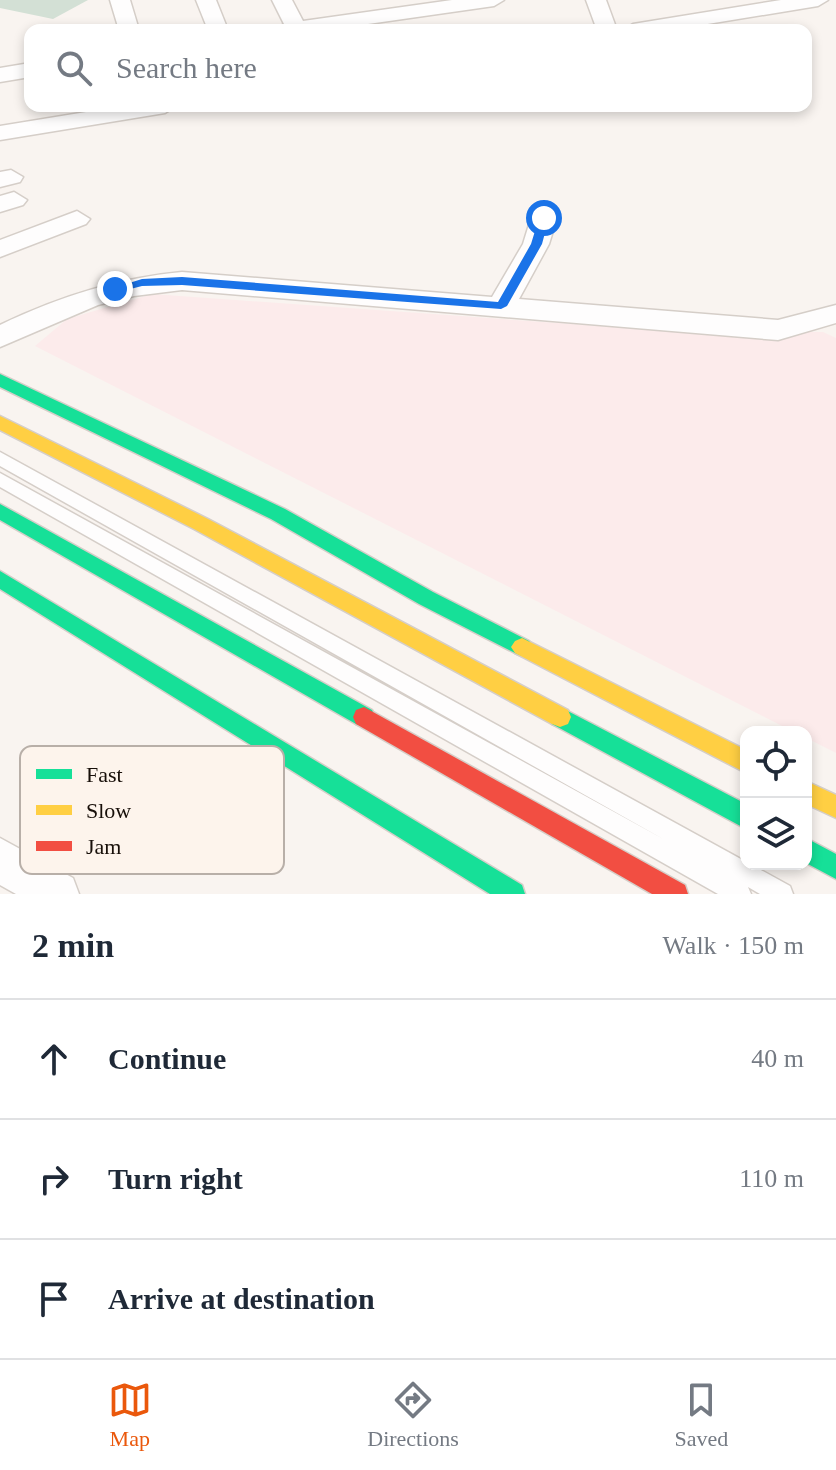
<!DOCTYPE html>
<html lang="en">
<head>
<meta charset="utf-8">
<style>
  :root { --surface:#fff; --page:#f2f2f3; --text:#1f2937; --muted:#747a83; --line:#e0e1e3; --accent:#ea580c }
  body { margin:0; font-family:"Times New Roman",serif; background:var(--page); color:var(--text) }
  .controls { position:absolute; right:24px; bottom:24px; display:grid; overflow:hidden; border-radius:16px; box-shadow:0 4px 12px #0003 }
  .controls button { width:72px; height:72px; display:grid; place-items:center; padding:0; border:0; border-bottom:2px solid var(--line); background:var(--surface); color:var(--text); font:40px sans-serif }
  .stop { position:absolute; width:24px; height:24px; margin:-18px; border:6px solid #1a73e8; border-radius:50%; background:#fff }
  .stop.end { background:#1a73e8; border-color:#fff; box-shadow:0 2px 8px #0008 }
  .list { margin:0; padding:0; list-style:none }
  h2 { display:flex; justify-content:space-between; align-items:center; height:104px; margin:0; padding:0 32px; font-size:34px }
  h2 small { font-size:26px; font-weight:400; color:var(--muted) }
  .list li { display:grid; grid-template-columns:52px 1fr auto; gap:24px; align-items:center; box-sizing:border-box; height:120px; padding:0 32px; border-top:2px solid var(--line) }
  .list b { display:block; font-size:30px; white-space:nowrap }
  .list em { font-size:26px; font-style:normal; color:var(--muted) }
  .icon { flex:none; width:44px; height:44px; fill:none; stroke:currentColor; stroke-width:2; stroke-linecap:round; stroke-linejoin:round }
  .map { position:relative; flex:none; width:836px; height:894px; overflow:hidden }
  .search { position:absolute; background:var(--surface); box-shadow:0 4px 12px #0003; left:24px; right:24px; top:24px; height:88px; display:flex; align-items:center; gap:20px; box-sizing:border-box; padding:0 28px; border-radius:16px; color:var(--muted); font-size:30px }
  .sheet { height:464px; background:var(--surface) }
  nav { display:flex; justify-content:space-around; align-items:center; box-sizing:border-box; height:112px; border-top:2px solid var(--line); background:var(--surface); font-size:22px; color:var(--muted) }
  nav a { display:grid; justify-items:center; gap:4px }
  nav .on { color:var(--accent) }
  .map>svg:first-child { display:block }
  .industrial { fill:#fcebeb }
  .green { fill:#d3e0d5 }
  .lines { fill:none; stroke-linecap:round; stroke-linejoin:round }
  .lane-casing { stroke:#d5cec8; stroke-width:3 }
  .street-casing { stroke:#d5cec8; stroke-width:3 }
  .fast-casing { stroke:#d5cec8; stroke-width:3 }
  .slow-casing { stroke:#d5cec8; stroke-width:3 }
  .jam-casing { stroke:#d5cec8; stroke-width:3 }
  .lane { fill:#fefdfd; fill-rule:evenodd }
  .street { fill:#fefdfd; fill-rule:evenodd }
  .fast { fill:#16e098; fill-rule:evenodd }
  .slow { fill:#ffcf43; fill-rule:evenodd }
  .jam { fill:#f24e42; fill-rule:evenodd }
  .route { fill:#1a73e8 }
  .key { fill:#fdf4ec; stroke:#b8afa8; stroke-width:2 }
  .key-label { font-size:22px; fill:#170f09 }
</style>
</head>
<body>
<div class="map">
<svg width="836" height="894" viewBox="0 0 836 894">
  <rect width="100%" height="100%" fill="#f9f4f0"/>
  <path class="industrial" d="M 152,294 L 671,331 L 823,332 L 836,338 L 836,753 L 806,738 L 806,732 L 794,732 L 35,346 L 67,319 Z"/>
  <path class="green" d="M 0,0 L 88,0 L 53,19 L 0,8 Z"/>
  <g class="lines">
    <defs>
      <path id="lane" d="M 0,452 L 790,886 L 793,894 L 760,894 L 748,887 L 751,894 L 718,894 L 0,487 L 0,473 L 665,840 L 0,466 Z"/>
      <path id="street" d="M 110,0 L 130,0 L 139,30 L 119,30 Z
        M 196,0 L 216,0 L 228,30 L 208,30 Z
        M 272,0 L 292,0 L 303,21 L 452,0 L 504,0 L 494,6 L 326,30 L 273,30 L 284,24 Z
        M 586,0 L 606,0 L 617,30 L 597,30 Z
        M 781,0 L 828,0 L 818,6 L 671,30 L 623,30 L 633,24 Z
        M 30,63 L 30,77 L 0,82 L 0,68 Z
        M 123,106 L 176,106 L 165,113 L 0,140 L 0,126 Z
        M 11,170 L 23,177 L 20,182 L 0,187 L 0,172 Z
        M 14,192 L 27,200 L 23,205 L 0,212 L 0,196 Z
        M 544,210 L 557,218 L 549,244 L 519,299 L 778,320 L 836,305 L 836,323 L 778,340 L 182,290 L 134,296 L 98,305 L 0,347 L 0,325 C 58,297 118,278 182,272 L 492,297 L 523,244 L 531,218 Z
        M 77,211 L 90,219 L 86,224 L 0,257 L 0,240 Z
        M 0,838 L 73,878 L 79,894 L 16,894 L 0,885 Z"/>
      <path id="fast" d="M 0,374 L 285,509 L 433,592 L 529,641 L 533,647 L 529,653 L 522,656 L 515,653 L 419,604 L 271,519 L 0,387 Z
        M 0,504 L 372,710 L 375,717 L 372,724 L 364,727 L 356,724 L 0,520 Z
        M 0,571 L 522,885 L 525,894 L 490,894 L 0,589 Z
        M 560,707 L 746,804 L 746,829 L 552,724 L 549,717 L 552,710 Z
        M 806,838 L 836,854 L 836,879 L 806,863 Z"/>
      <path id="slow" d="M 0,416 L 208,519 L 568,710 L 571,717 L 568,724 L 560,727 L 552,724 L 194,529 L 0,430 Z
        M 522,638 L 746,750 L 746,773 L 515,653 L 511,647 L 515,641 Z
        M 806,781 L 836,795 L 836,818 L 806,804 Z"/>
      <path id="jam" d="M 364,707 L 685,885 L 688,894 L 652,894 L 356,724 L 353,717 L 356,710 Z"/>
    </defs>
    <use href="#lane" class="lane-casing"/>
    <use href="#street" class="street-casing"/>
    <use href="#fast" class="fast-casing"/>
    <use href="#slow" class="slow-casing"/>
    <use href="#jam" class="jam-casing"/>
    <use href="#lane" class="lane"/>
    <use href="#street" class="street"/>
    <use href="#fast" class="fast"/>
    <use href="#slow" class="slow"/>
    <use href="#jam" class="jam"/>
  </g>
  <path class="route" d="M 544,215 L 549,218 L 542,244 L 507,306 L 501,309 L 182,285 L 142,286 L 115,293 L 110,289 L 142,279 L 182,277 L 498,302 L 531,244 L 539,218 Z"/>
  <rect x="20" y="746" width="264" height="128" rx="12" class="key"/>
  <rect x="36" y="769" width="36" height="10" fill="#16e098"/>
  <rect x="36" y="805" width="36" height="10" fill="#ffcf43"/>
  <rect x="36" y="841" width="36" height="10" fill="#f24e42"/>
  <g class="key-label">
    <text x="86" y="782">Fast</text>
    <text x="86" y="818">Slow</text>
    <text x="86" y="854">Jam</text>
  </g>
</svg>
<div class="controls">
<button><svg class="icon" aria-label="locate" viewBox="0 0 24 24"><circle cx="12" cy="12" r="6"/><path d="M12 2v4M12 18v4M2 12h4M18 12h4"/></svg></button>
<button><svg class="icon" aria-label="layers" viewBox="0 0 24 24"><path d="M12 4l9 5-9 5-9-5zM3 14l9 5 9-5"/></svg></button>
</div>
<div class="stop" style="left:544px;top:218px"></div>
<div class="stop end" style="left:115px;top:289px"></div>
<div class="search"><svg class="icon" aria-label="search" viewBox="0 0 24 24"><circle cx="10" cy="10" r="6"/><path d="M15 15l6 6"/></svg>Search here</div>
</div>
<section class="sheet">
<h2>2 min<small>Walk · 150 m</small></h2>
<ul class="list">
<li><svg class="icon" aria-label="ahead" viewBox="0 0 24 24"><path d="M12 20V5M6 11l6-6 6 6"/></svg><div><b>Continue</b></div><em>40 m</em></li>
<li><svg class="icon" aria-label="right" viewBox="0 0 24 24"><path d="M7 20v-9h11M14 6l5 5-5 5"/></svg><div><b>Turn right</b></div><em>110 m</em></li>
<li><svg class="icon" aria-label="arrive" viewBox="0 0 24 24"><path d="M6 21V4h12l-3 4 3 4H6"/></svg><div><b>Arrive at destination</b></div></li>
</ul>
</section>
<nav>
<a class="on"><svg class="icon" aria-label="map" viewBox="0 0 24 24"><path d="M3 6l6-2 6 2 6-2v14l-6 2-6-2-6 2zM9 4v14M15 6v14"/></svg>Map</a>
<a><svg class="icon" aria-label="directions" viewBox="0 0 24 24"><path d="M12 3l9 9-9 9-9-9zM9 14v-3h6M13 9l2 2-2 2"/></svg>Directions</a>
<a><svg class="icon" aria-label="saved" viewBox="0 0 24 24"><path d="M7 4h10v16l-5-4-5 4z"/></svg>Saved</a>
</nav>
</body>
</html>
